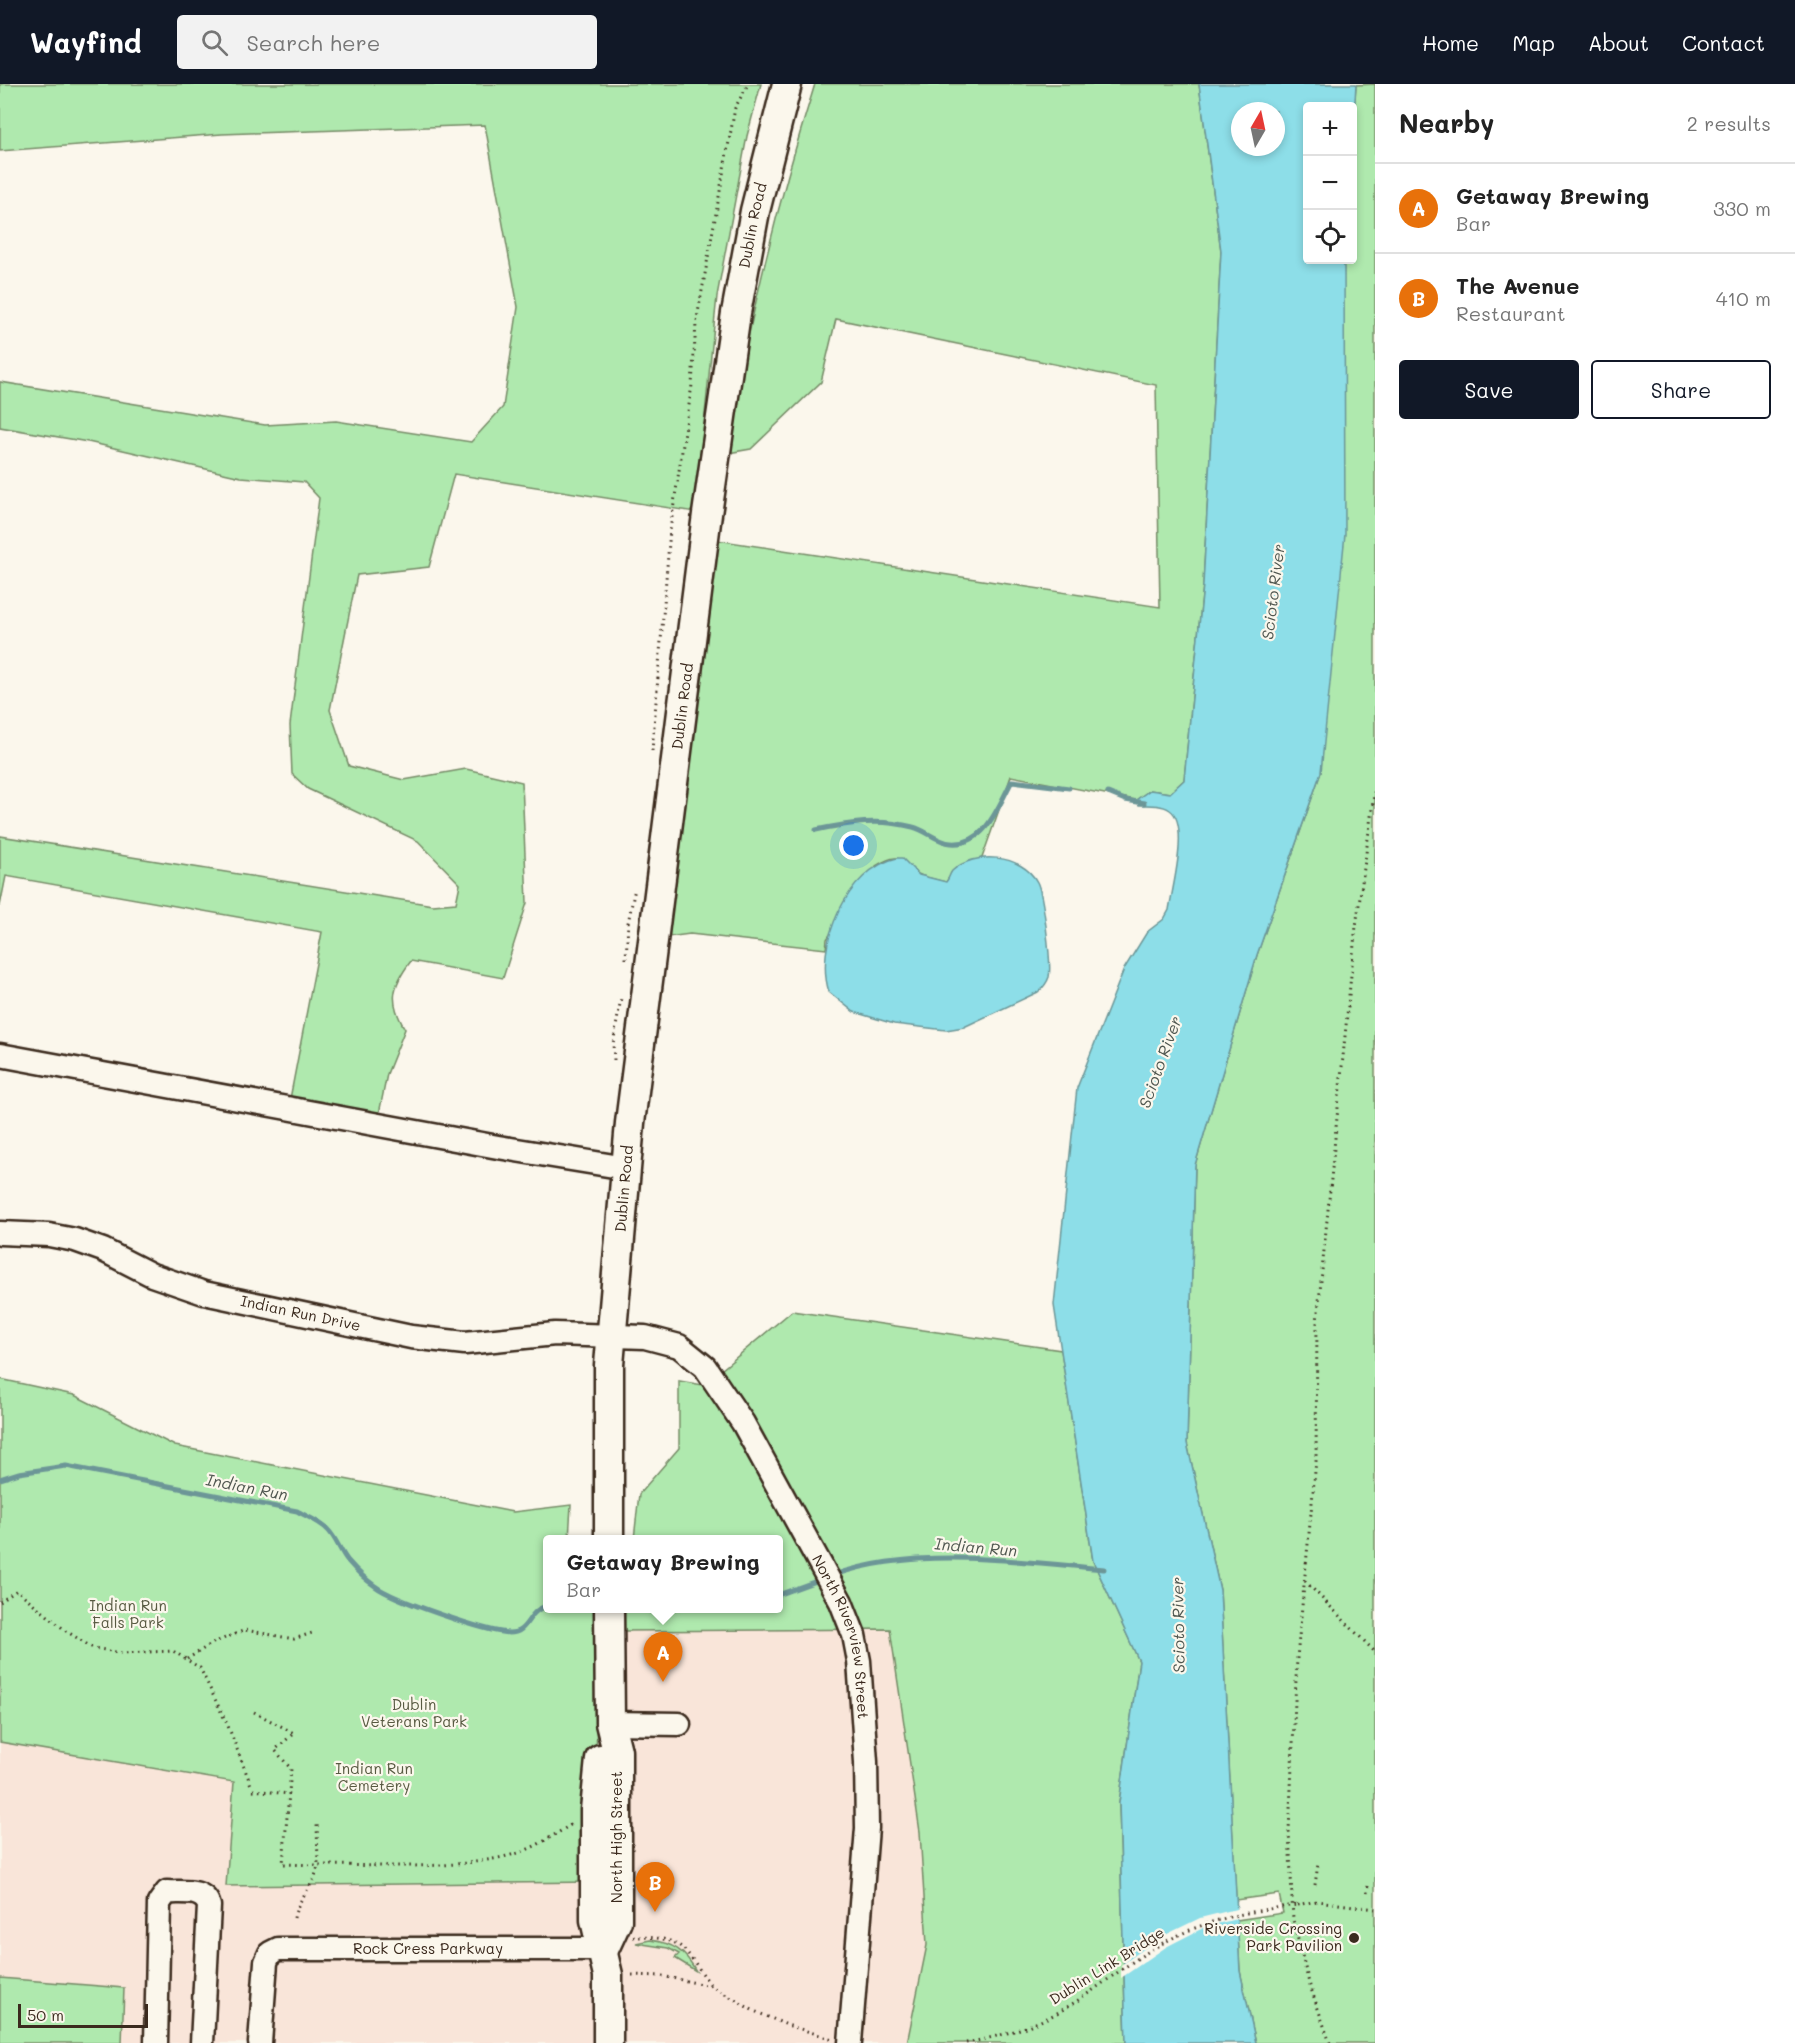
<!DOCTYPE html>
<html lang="en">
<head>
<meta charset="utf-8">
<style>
  :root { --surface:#fff; --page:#f2f2f2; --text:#222; --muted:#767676; --line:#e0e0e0; --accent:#111827 }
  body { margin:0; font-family:Mali,sans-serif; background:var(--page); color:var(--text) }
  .controls { position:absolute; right:18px; top:18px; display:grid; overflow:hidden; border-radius:6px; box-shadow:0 3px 9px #0003 }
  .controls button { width:54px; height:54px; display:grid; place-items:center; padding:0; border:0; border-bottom:2px solid var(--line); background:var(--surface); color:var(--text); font:30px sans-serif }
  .compass { position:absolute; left:1231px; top:18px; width:54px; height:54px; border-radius:50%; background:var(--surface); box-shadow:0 3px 9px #0003; rotate:9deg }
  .scale { position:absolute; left:18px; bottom:15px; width:130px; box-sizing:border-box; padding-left:6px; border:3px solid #3b2a1e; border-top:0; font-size:16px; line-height:21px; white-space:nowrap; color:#3b2a1e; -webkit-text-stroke:4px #fbf7ec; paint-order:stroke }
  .you { position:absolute; left:854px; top:762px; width:21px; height:21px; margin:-15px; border:4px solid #fff; border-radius:50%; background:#1a73e8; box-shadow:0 0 0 9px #1a73e833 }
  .badge { display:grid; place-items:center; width:39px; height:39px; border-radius:50%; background:var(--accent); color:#fff; font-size:20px; font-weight:700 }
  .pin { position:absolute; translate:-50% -50px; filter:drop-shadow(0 2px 3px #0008) }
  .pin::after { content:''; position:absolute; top:32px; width:21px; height:18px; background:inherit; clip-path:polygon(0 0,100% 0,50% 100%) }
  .popup { position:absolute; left:543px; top:1451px; width:240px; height:78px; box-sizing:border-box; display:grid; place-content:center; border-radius:6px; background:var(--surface); filter:drop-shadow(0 2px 4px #0005); font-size:20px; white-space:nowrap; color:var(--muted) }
  .popup b { font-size:22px; color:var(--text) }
  .popup::after { content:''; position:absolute; left:50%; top:100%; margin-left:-12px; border:12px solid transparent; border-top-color:var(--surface) }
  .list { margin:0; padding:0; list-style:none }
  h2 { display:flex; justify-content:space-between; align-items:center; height:78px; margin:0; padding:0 24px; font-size:26px }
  h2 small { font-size:20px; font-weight:400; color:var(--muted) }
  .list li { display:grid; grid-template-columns:39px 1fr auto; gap:18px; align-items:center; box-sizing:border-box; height:90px; padding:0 24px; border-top:2px solid var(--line) }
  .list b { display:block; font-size:22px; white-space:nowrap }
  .list p { margin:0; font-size:20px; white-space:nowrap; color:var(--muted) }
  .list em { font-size:20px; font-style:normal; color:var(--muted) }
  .actions { display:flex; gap:12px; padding:18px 24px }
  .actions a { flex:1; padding:14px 0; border:2px solid var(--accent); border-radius:6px; text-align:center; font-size:21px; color:var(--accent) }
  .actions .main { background:var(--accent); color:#fff }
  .icon { flex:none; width:33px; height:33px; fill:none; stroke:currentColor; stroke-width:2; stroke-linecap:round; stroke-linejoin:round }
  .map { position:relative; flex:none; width:1375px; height:1959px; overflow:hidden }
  header { display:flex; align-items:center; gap:36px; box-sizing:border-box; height:84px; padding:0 30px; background:var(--accent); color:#fff }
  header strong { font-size:28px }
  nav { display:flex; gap:33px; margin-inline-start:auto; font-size:21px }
  .search { width:420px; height:54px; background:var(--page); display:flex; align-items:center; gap:15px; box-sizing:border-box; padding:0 21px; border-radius:6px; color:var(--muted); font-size:22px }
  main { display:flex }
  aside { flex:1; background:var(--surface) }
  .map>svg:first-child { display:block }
  .built { fill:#f9e5d9 }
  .green { fill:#afe9ae; stroke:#758a66; stroke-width:1.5 }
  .water { fill:#8ddee8; stroke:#6c9697; stroke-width:1.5; fill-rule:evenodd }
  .pier { fill:#fbf7ec }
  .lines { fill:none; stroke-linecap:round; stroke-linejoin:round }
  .stream { stroke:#6c9697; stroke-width:5 }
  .minor-casing { stroke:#3b2a1e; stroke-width:27 }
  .major-casing { stroke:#3b2a1e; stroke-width:33 }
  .path { stroke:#3b2a1e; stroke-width:3; stroke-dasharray:1.5 4.5; stroke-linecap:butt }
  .minor { stroke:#fbf7ec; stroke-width:22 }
  .major { stroke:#fbf7ec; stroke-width:28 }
  .path-bridge { stroke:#3b2a1e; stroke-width:3; stroke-dasharray:1.5 4.5; stroke-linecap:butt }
  .poi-dot { fill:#3b2a1e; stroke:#fbf7ec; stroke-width:2 }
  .labels { text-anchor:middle; stroke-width:4.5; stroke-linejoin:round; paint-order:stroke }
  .street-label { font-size:15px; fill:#3b2a1e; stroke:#fbf7ec }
  .park-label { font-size:15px; fill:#585a42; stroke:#fbf7ec }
  .poi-label { font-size:15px; fill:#3b2a1e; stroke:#fbf7ec; text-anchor:end }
  .water-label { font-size:16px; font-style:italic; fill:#505750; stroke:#fbf7ec }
</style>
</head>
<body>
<header>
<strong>Wayfind</strong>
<div class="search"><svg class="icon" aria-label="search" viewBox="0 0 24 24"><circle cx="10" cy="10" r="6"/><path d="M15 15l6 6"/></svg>Search here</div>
<nav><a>Home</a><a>Map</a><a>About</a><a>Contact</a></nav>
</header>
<main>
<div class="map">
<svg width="1375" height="1959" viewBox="0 0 1375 1959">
  <rect width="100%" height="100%" fill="#fbf7ec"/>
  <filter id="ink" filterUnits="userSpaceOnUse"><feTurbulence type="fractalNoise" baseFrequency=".0167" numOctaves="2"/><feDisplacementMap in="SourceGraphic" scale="12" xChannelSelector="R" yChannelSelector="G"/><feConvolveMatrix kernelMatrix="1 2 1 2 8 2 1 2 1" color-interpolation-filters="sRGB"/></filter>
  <g filter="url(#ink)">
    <path class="built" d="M 890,1545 L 920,1748 L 927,1861 L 907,1959 L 0,1959 L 0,1658 L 234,1698 L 227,1802 L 596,1798 L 596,1547 Z"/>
    <path class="green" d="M 0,0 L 761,0 L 747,52 L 717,212 L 695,428 L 454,390 L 429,483 L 357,491 L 330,626 L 349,682 L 404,696 L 466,685 L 522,698 L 527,819 L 503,894 L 411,877 C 391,903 389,918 405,945 L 387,990 L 379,1030 L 290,1015 L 322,848 L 6,792 L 0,822 L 0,752 L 433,821 L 456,819 L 460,800 L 418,757 L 308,705 L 292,690 L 290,641 L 319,414 L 304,398 L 241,393 L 88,358 L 0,343 L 0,298 L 265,341 L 336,337 L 471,358 L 503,323 L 518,223 L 485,41 L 222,50 L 0,67 Z
      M 815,0 L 1199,0 L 1221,167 L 1203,501 L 1184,696 L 1170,709 L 1150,706 L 1136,716 L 1011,692 L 982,774 L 956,784 L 946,798 C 937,796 926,794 918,790 C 898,779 904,765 876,782 L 827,855 L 826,865 L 690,850 L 668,853 L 717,456 L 1160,523 L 1156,301 L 836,235 L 821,298 L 751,365 L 728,369 C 746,243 777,121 815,0 Z
      M 1375,0 L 1375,1959 L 1256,1959 L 1240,1887 L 1237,1836 L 1283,1829 L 1279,1810 L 1236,1816 L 1220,1506 L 1187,1359 L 1195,1081 L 1257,871 L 1321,688 L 1343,180 L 1344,176 L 1352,176 L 1352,52 L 1356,1 Z
      M 792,1227 L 1061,1266 L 1093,1477 L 1139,1577 L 1119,1719 L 1126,1959 L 907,1959 L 927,1861 L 920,1748 L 890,1545 L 622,1547 L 625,1525 L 778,1524 L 778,1456 L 634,1455 L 639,1410 L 679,1364 L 679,1297 L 703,1301 Z
      M 0,1295 L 74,1311 L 175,1362 L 513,1428 L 571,1421 L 569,1455 L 548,1456 L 548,1524 L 596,1525 L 597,1798 L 226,1802 L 234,1698 L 0,1658 Z
      M 650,1856 C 673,1859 685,1867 696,1887 L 675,1874 L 679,1870 L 668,1864 L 636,1859 Z
      M 0,1894 L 124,1904 L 122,1959 L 0,1959 Z"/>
    <path class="water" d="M 1199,0 L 1356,0 L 1353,52 L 1352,22 L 1308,22 L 1308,176 L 1344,176 L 1345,450 L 1321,688 L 1257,871 L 1195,1081 L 1187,1359 L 1220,1506 L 1240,1887 L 1256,1959 L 1126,1959 L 1119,1719 L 1139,1577 L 1093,1477 L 1054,1221 L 1077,1004 L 1124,885 L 1147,848 L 1164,835 L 1169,826 C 1172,805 1190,740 1170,726 C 1162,720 1148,721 1139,721 L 1136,716 L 1150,706 L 1170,709 L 1184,696 L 1203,501 L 1221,167 ZM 1240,27 L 1276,27 L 1276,63 L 1240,63 Z
      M 897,774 L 902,774 L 919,791 L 946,798 C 949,795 949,791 952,787 C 974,766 1022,770 1037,798 C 1043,809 1052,881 1049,893 C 1047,899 1043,904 1038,908 L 964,943 L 946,946 L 894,940 L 854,928 L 829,908 C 814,861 847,785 897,774 Z"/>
    <path class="pier" d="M 1240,1824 L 1240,1834 L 1205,1843 L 1166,1863 L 1121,1894 L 1121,1881 L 1159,1854 L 1200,1834 Z"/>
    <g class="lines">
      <path class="stream" d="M 1108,709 L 1125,716 L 1144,719
        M 816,746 C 849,739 879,734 913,743 C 926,746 937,758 951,759 C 986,762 998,722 1012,697 L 1069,704
        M 0,1395 L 19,1389 L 66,1382 L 297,1427 C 306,1432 321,1438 328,1446 C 336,1454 340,1467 348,1477 C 355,1485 366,1496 375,1502 C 393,1516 487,1548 509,1549 C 530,1549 526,1526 548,1522
        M 834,1491 C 914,1462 1019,1477 1104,1485
        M 778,1511 L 822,1495"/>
      <defs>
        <g id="minor">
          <path d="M 0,971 L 498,1063 L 626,1084"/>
          <path id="s1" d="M 0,1149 L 49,1151 L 75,1156 L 103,1166 L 152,1191 L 204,1209 L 411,1253 L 465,1259 L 555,1250 L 645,1253 L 679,1262 L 705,1283 L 743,1339 L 841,1518 L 854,1551 L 859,1577 L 866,1678 L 867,1744 L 850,1959"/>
          <path d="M 610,1639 L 679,1640"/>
          <path d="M 156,1959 L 159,1819 L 167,1808 C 183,1809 204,1804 209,1822 L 202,1959"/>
          <path id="s2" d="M 260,1959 L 266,1878 L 270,1869 L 278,1865 L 604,1865"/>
        </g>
        <g id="major">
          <path id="s3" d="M 609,1456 L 609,1281 L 630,1039 L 707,430 L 736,229 L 755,127 L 787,0"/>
          <path d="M 600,1675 L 595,1726 L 595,1836 L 608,1891 L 608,1959"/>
          <path d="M 604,1865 L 617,1837 L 617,1667 L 610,1639 L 609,1524"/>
        </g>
      </defs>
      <use href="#minor" class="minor-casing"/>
      <use href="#major" class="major-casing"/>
      <path class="path" d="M 652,667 L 670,446 L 692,301 L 696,240 L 735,24 L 748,0
        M 626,875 L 628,839 L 635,804
        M 614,976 L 613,960 L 621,914
        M 1305,1497 L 1375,1568
        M 0,1518 L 17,1506 L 66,1547 L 93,1564 L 122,1569 L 173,1567 L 200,1584 L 228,1642 L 251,1701
        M 187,1575 L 213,1559 L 245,1546 L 294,1555 L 315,1548
        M 254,1628 L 294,1649 L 275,1666 L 291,1685 L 283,1780 L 318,1781 L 317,1738
        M 253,1706 L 289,1710
        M 1315,1801 L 1318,1780
        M 1367,1809 L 1368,1802
        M 1297,1821 L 1317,1817 L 1375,1825
        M 294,1834 C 298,1813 315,1802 318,1781 C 381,1781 453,1787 515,1770 C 535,1764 554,1751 572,1740
        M 633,1853 C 684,1853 682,1862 710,1900
        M 632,1891 L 662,1892 L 711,1902 L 754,1927 L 787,1941 L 833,1955
        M 1330,1959 L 1309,1899 L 1293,1836 L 1289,1747 L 1297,1574 L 1316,1377 L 1317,1238 L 1355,850 L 1375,703"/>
      <use href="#minor" class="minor"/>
      <use href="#major" class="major"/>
      <path class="path-bridge" d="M 966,1959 C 997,1953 1029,1944 1057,1929 C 1095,1908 1127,1878 1165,1858 C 1207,1835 1250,1827 1297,1821"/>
    </g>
  </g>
  <circle class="poi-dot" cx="1354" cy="1854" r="6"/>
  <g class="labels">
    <g class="street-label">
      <text dy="5" stroke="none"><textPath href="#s3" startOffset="1324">Dublin Road</textPath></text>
      <text dy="5" stroke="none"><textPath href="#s3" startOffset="838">Dublin Road</textPath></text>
      <text dy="5" stroke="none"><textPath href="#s3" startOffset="352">Dublin Road</textPath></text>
      <text dy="5" stroke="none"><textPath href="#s1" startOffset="314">Indian Run Drive</textPath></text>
      <text dy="5" stroke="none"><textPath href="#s1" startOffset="1036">North Riverview Street</textPath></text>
      <text transform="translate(617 1753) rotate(-90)" y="5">North High Street</text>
      <text dy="5" stroke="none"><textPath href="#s2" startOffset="250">Rock Cress Parkway</textPath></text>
      <text transform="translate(1107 1882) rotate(-32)" y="5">Dublin Link Bridge</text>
    </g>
    <g class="park-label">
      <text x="128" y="1527">Indian Run<tspan x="128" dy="17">Falls Park</tspan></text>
      <text x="414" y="1626">Dublin<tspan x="414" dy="17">Veterans Park</tspan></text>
      <text x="374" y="1690">Indian Run<tspan x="374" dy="17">Cemetery</tspan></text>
    </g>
    <g class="poi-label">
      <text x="1342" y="1850">Riverside Crossing<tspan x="1342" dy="17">Park Pavilion</tspan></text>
    </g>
    <g class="water-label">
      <text transform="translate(1273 508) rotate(-83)" y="6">Scioto River</text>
      <text transform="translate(1160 978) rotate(-70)" y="6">Scioto River</text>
      <text transform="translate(247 1403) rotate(11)" y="6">Indian Run</text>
      <text transform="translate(976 1463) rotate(5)" y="6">Indian Run</text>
      <text transform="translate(1178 1541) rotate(-91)" y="6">Scioto River</text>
    </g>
  </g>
</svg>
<div class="controls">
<button>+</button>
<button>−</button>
<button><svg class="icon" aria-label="locate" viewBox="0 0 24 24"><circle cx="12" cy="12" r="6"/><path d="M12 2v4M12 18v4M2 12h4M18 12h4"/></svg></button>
</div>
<svg class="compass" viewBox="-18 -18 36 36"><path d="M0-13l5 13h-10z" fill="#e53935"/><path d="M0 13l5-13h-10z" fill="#767676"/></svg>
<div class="scale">50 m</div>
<div class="you"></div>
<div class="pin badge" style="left:663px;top:1598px;background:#e8710a">A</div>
<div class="popup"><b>Getaway Brewing</b>Bar</div>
<div class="pin badge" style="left:655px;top:1828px;background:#e8710a">B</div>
</div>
<aside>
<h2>Nearby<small>2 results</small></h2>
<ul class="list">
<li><span class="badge" style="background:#e8710a">A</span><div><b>Getaway Brewing</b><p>Bar</p></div><em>330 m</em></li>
<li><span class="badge" style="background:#e8710a">B</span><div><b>The Avenue</b><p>Restaurant</p></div><em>410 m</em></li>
</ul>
<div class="actions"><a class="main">Save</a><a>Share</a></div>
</aside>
</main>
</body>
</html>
